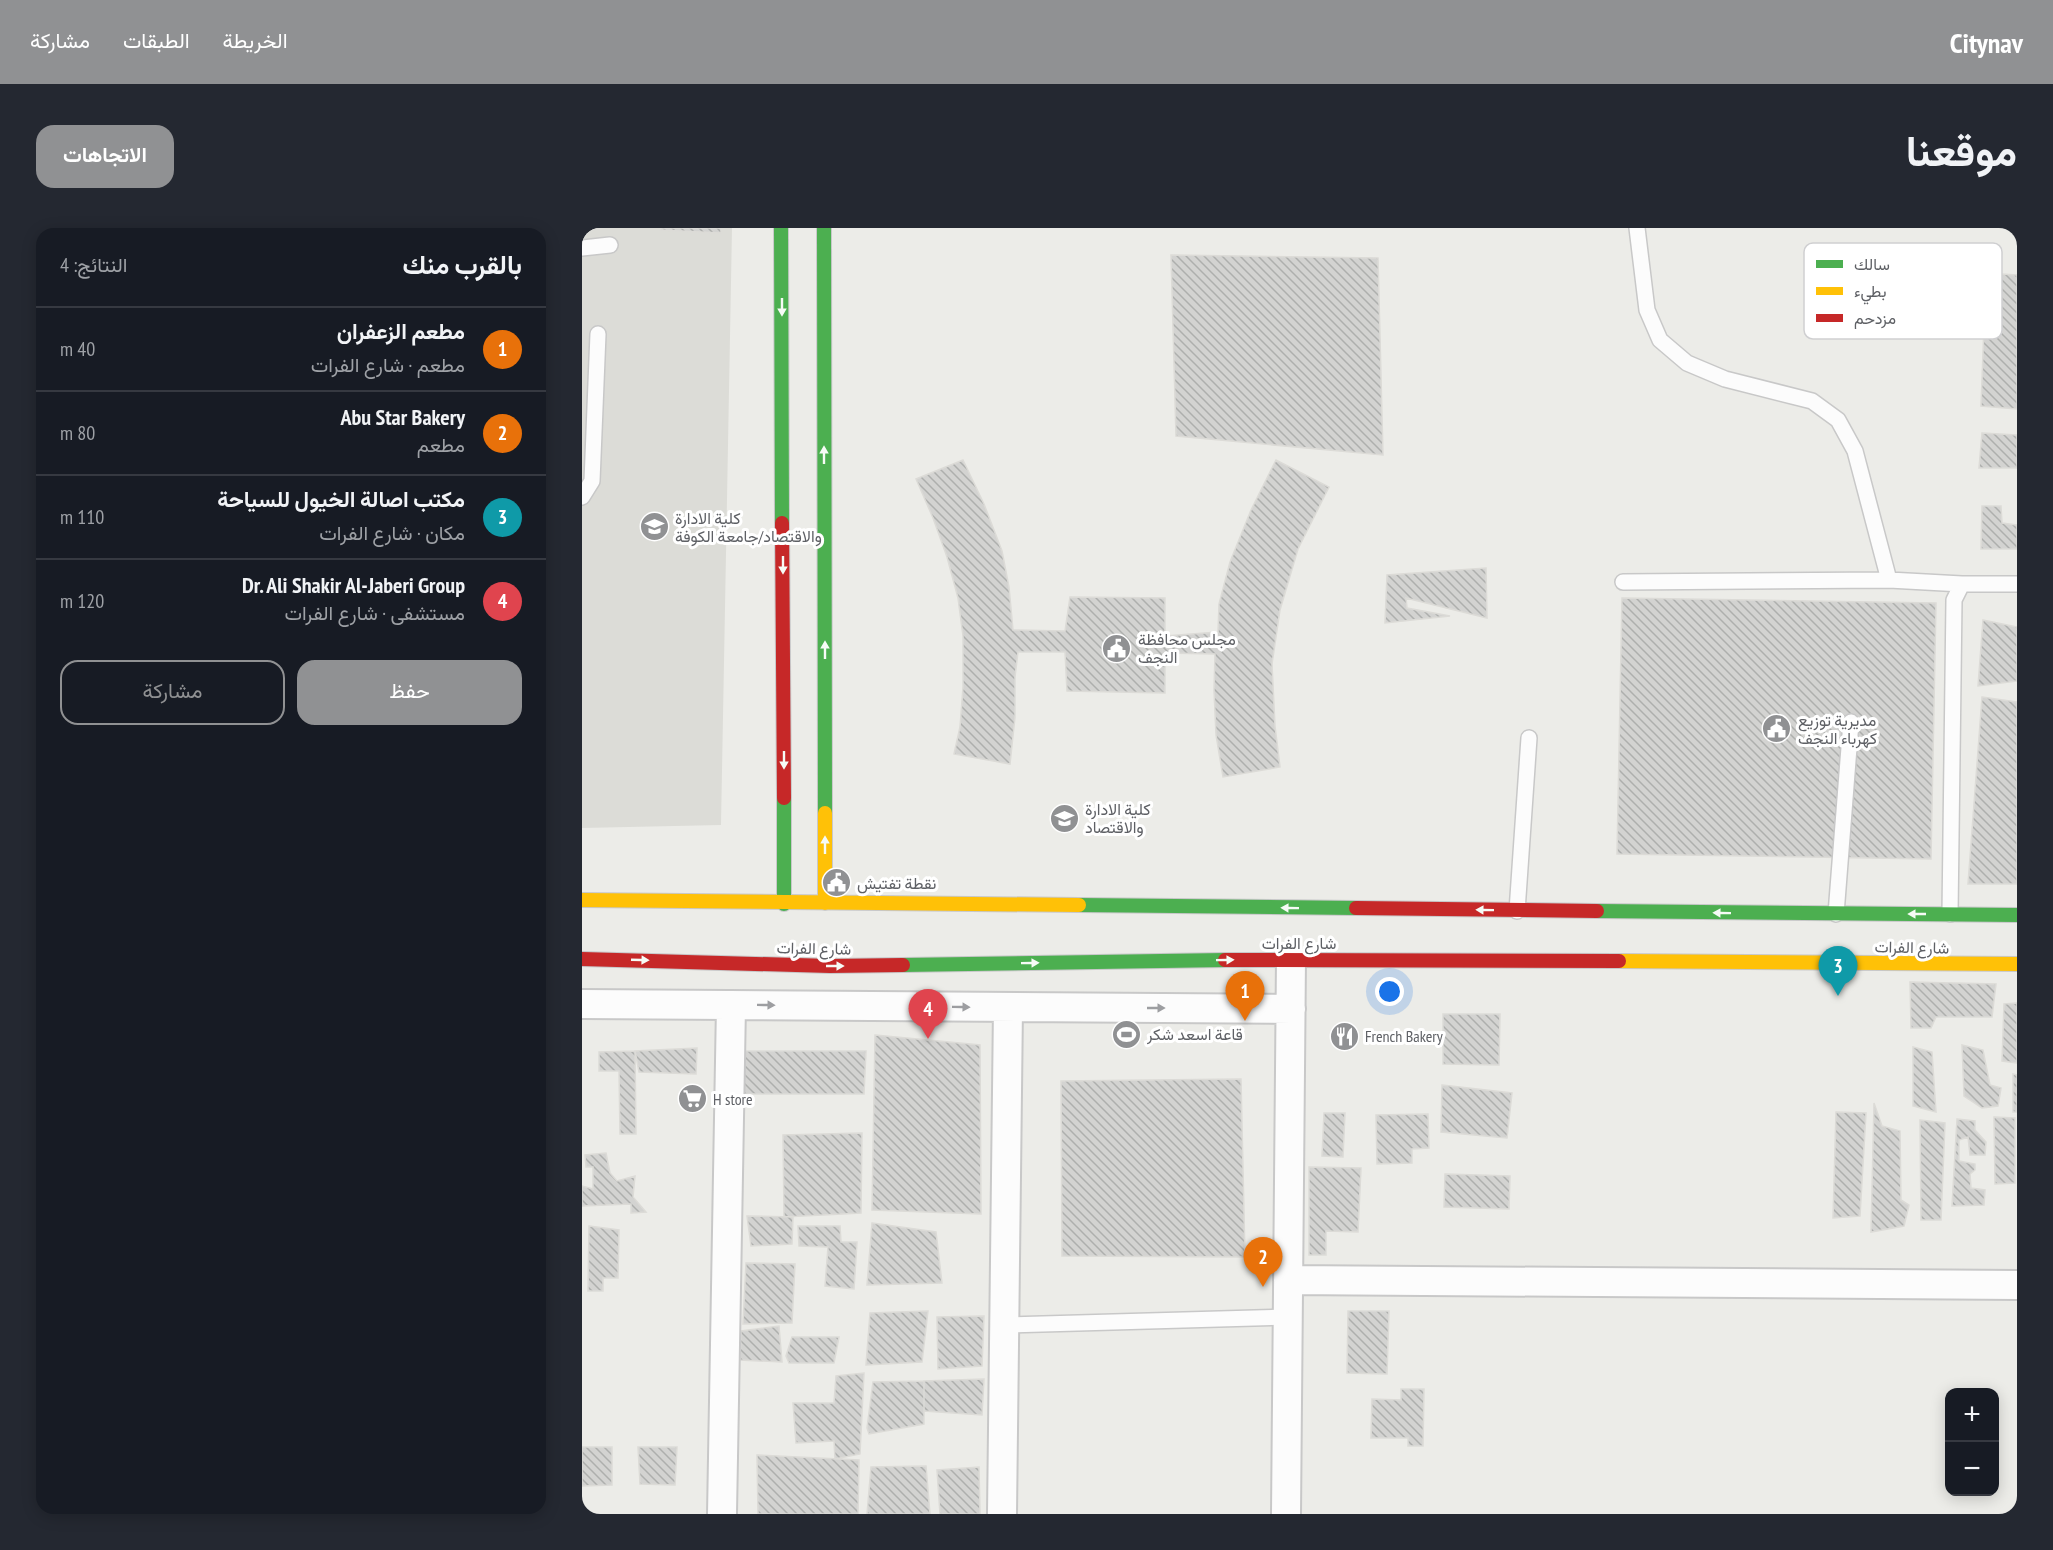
<!DOCTYPE html>
<html lang="ar">
<head>
<meta charset="utf-8">
<style>
  :root { --surface:#171b24; --page:#242831; --text:#f1f3f6; --muted:#9ea1a6; --line:#363941; --accent:#909193 }
  body { margin:0; font-family:"PT Sans Narrow",Vazirmatn,sans-serif; background:var(--page); color:var(--text); direction:rtl }
  .controls { position:absolute; right:18px; bottom:18px; display:grid; overflow:hidden; border-radius:12px; box-shadow:0 3px 15px #0003 }
  .controls button { width:54px; height:54px; display:grid; place-items:center; padding:0; border:0; border-bottom:2px solid var(--line); background:var(--surface); color:var(--text); font:30px sans-serif }
  .you { position:absolute; left:808px; top:764px; width:21px; height:21px; margin:-15px; border:4px solid #fff; border-radius:50%; background:#1a73e8; box-shadow:0 0 0 9px #1a73e833 }
  .badge { display:grid; place-items:center; width:39px; height:39px; border-radius:50%; background:var(--accent); color:#fff; font-size:20px; font-weight:700 }
  .pin { position:absolute; translate:-50% -50px; filter:drop-shadow(0 2px 3px #0008) }
  .pin::after { content:''; position:absolute; top:32px; width:21px; height:18px; background:inherit; clip-path:polygon(0 0,100% 0,50% 100%) }
  .list { margin:0; padding:0; list-style:none }
  h2 { display:flex; justify-content:space-between; align-items:center; height:78px; margin:0; padding:0 24px; font-size:26px }
  h2 small { font-size:20px; font-weight:400; color:var(--muted) }
  .list li { display:grid; grid-template-columns:39px 1fr auto; gap:18px; align-items:center; box-sizing:border-box; height:84px; padding:0 24px; border-top:2px solid var(--line) }
  .list b { display:block; font-size:22px; white-space:nowrap }
  .list p { margin:0; font-size:20px; white-space:nowrap; color:var(--muted) }
  .list em { font-size:20px; font-style:normal; color:var(--muted) }
  .actions { display:flex; gap:12px; padding:18px 24px }
  .actions a { flex:1; padding:14px 0; border:2px solid var(--accent); border-radius:18px; text-align:center; font-size:21px; color:var(--accent) }
  .actions .main { background:var(--accent); color:#fff }
  .map { position:relative; flex:none; width:1435px; height:1286px; overflow:hidden; direction:ltr; border-radius:18px }
  header { display:flex; align-items:center; gap:36px; box-sizing:border-box; height:84px; padding:0 30px; background:var(--accent); color:#fff }
  header strong { font-size:28px }
  nav { display:flex; gap:33px; margin-inline-start:auto; font-size:21px }
  .intro { display:flex; align-items:center; justify-content:space-between; box-sizing:border-box; height:144px; padding:0 36px }
  h1 { margin:0; font-size:42px }
  .button { padding:15px 27px; border-radius:18px; background:var(--accent); color:#fff; font-size:21px; font-weight:700 }
  main { display:flex; gap:36px; padding:0 36px }
  aside { flex:1; background:var(--surface); border-radius:18px; box-shadow:0 3px 15px #0003 }
  .map>svg:first-child { display:block }
  .education { fill:#dcdcd7 }
  .building { fill:url(#building-back-hatch); stroke:#dcdbd7; stroke-width:1.5 }
  .lines { fill:none; stroke-linecap:round; stroke-linejoin:round }
  .lane-casing { stroke:#c8c8c8; stroke-width:18 }
  .street-casing { stroke:#c8c8c8; stroke-width:32 }
  .fast-casing { stroke:#c8c8c9; stroke-width:16 }
  .slow-casing { stroke:#c8c8c9; stroke-width:16 }
  .jam-casing { stroke:#c8c8c9; stroke-width:16 }
  .lane { stroke:#fcfcfc; stroke-width:15 }
  .street { stroke:#fcfcfc; stroke-width:28 }
  .fast { stroke:#4caf50; stroke-width:14 }
  .slow { stroke:#ffc107; stroke-width:14 }
  .jam { stroke:#c62828; stroke-width:14 }
  .oneway { fill:#f6fbf6 }
  .oneway2 { fill:#9d9ea1 }
  .labels { text-anchor:middle; stroke-width:6; stroke-linejoin:round; paint-order:stroke }
  .poi-label { font-size:16px; fill:#5e6065; stroke:#fff; text-anchor:start }
  .street-label { font-size:16px; fill:#5e6065; stroke:#fff }
  .key { fill:#fff; stroke:#cfcfd1; stroke-width:1.5 }
  .key-label { font-size:16px; fill:#5e6065 }
</style>
</head>
<body>
<header>
<strong>Citynav</strong>
<nav><a>الخريطة</a><a>الطبقات</a><a>مشاركة</a></nav>
</header>
<div class="intro"><h1>موقعنا</h1><a class="button">الاتجاهات</a></div>
<main>
<div class="map">
<svg width="1435" height="1286" viewBox="0 0 1435 1286">
  <defs>
    <pattern id="building-back-hatch" width="6" height="6" patternUnits="userSpaceOnUse" patternTransform="scale(1.5)"><rect width="6" height="6" fill="#d3d3d1"/><path d="M-1 5l2 2M0 0l6 6M5-1l2 2" fill="none" stroke="#aeafad"/></pattern>
  </defs>
  <rect width="100%" height="100%" fill="#ecece8"/>
  <path class="education" d="M 0,0 L 150,0 L 139,597 L 0,600 Z"/>
  <path class="building" d="M 78,0 L 139,0 L 139,5 L 78,2 Z
    M 589,27 L 796,30 L 801,227 L 594,208 Z
    M 1404,45 L 1435,47 L 1435,181 L 1399,178 Z
    M 1400,205 L 1435,207 L 1435,240 L 1397,240 Z
    M 381,232 L 402,276 L 420,323 L 427,359 L 431,402 L 483,403 L 488,369 L 583,370 L 583,408 L 636,404 L 637,376 L 648,334 L 669,282 L 694,232 L 747,259 L 716,321 L 698,382 L 690,436 L 693,498 L 698,539 L 641,549 L 634,507 L 632,462 L 633,426 L 583,425 L 583,465 L 485,463 L 483,424 L 436,424 L 433,449 L 433,489 L 428,536 L 372,526 L 378,499 L 381,459 L 381,408 L 376,370 L 365,329 L 351,290 L 334,251 Z
    M 1400,278 L 1419,278 L 1420,295 L 1435,297 L 1435,321 L 1399,321 Z
    M 904,340 L 905,390 L 824,370 L 825,380 L 868,388 L 803,395 L 805,347 Z
    M 1040,370 L 1354,375 L 1349,631 L 1035,626 Z
    M 1401,392 L 1435,399 L 1435,453 L 1396,458 Z
    M 1400,469 L 1435,474 L 1435,656 L 1386,656 Z
    M 1328,754 L 1414,756 L 1410,789 L 1354,789 L 1349,800 L 1329,800 Z
    M 1435,775 L 1435,835 L 1420,833 L 1422,776 Z
    M 861,786 L 918,786 L 917,837 L 861,836 Z
    M 293,807 L 398,817 L 399,986 L 290,982 Z
    M 1380,817 L 1401,822 L 1408,857 L 1419,860 L 1416,878 L 1400,880 L 1382,868 Z
    M 1331,819 L 1350,824 L 1354,884 L 1331,878 Z
    M 115,820 L 114,846 L 57,844 L 53,823 Z
    M 53,823 L 54,906 L 38,906 L 37,843 L 17,843 L 17,824 Z
    M 162,823 L 284,823 L 282,866 L 161,866 Z
    M 1431,846 L 1435,847 L 1435,884 L 1431,884 Z
    M 659,851 L 663,1029 L 480,1028 L 479,853 Z
    M 860,857 L 930,865 L 925,910 L 859,904 Z
    M 1292,875 L 1300,898 L 1318,903 L 1319,972 L 1327,977 L 1322,998 L 1289,1004 Z
    M 1254,884 L 1284,885 L 1278,988 L 1251,990 Z
    M 742,885 L 763,885 L 761,929 L 740,928 Z
    M 846,886 L 847,920 L 830,921 L 830,935 L 795,936 L 794,887 Z
    M 1412,889 L 1433,890 L 1433,955 L 1413,956 Z
    M 1375,891 L 1393,893 L 1393,902 L 1404,914 L 1403,927 L 1388,927 L 1386,909 L 1377,912 L 1377,933 L 1393,936 L 1393,942 L 1388,946 L 1389,960 L 1403,962 L 1402,977 L 1370,978 Z
    M 1338,892 L 1363,895 L 1359,992 L 1339,992 Z
    M 280,905 L 279,985 L 202,989 L 201,907 Z
    M 24,925 L 28,945 L 35,953 L 53,948 L 51,969 L 64,984 L 49,985 L 49,976 L 0,978 L 0,958 L 11,961 L 11,939 L 4,939 L 3,927 Z
    M 727,939 L 779,940 L 776,1004 L 744,1003 L 744,1027 L 727,1027 Z
    M 863,946 L 928,948 L 927,981 L 862,979 Z
    M 165,988 L 211,989 L 210,1016 L 169,1018 Z
    M 290,995 L 354,1004 L 360,1055 L 285,1057 Z
    M 7,998 L 37,1002 L 36,1050 L 21,1050 L 21,1063 L 6,1063 Z
    M 216,998 L 258,998 L 259,1014 L 275,1014 L 272,1061 L 243,1058 L 246,1019 L 217,1018 Z
    M 164,1035 L 213,1036 L 210,1095 L 161,1096 Z
    M 346,1083 L 340,1134 L 284,1137 L 288,1085 Z
    M 766,1083 L 807,1083 L 805,1146 L 765,1145 Z
    M 402,1088 L 400,1138 L 356,1141 L 355,1089 Z
    M 197,1098 L 200,1134 L 158,1132 L 159,1103 Z
    M 210,1109 L 257,1109 L 252,1135 L 207,1135 L 204,1128 Z
    M 282,1145 L 278,1226 L 253,1231 L 252,1213 L 214,1215 L 211,1175 L 252,1175 L 254,1148 Z
    M 402,1151 L 400,1187 L 342,1183 L 342,1153 Z
    M 342,1153 L 342,1196 L 287,1206 L 285,1200 L 291,1154 Z
    M 819,1161 L 842,1161 L 841,1218 L 826,1218 L 826,1210 L 789,1210 L 790,1171 L 819,1172 Z
    M 0,1219 L 30,1219 L 30,1257 L 0,1258 Z
    M 56,1219 L 95,1219 L 93,1257 L 58,1256 Z
    M 175,1227 L 277,1232 L 276,1286 L 176,1286 Z
    M 344,1238 L 348,1286 L 285,1286 L 289,1239 Z
    M 397,1239 L 398,1286 L 358,1286 L 355,1242 Z"/>
  <g class="lines">
    <defs>
      <path id="lane" d="M 1055,0 L 1065,82 L 1078,112 L 1105,135 L 1143,151 L 1230,173 L 1256,192 L 1273,223 L 1307,352
        M 0,20 L 28,17
        M 0,269 L 10,253 L 16,106
        M 1041,354 L 1307,352 L 1380,356
        M 935,683 L 947,510
        M 1254,686 L 1269,494
        M 1368,686 L 1372,372 L 1380,356 L 1435,356
        M 422,1097 L 706,1089"/>
      <path id="street" d="M 0,776 L 709,781
        M 706,1052 L 1435,1057
        M 140,1286 L 149,777
        M 420,1286 L 426,779
        M 704,1286 L 709,731"/>
      <path id="fast" d="M 199,0 L 200,295
        M 242,0 L 243,585
        M 202,570 L 202,676
        M 497,677 L 774,680
        M 1015,683 L 1435,687
        M 321,737 L 643,732"/>
      <path id="slow" d="M 243,585 L 243,675
        M 0,672 L 497,677
        M 1037,733 L 1435,736"/>
      <path id="jam" d="M 200,295 L 202,570
        M 774,680 L 1015,683
        M 0,731 L 248,738 L 321,737
        M 643,732 L 1037,733"/>
    </defs>
    <use href="#lane" class="lane-casing"/>
    <use href="#street" class="street-casing"/>
    <use href="#fast" class="fast-casing"/>
    <use href="#slow" class="slow-casing"/>
    <use href="#jam" class="jam-casing"/>
    <use href="#lane" class="lane"/>
    <use href="#street" class="street"/>
    <use href="#fast" class="fast"/>
    <use href="#slow" class="slow"/>
    <use href="#jam" class="jam"/>
  </g>
  <defs><path id="oneway-solid" d="M-6-.8H1V-3.2L6.5 0L1 3.2V.8H-6Z" transform="scale(1.5)"/></defs>
  <g class="oneway">
    <use href="#oneway-solid" transform="translate(200 79) rotate(90)"/>
    <use href="#oneway-solid" transform="translate(242 227) rotate(-90)"/>
    <use href="#oneway-solid" transform="translate(201 337) rotate(90)"/>
    <use href="#oneway-solid" transform="translate(243 422) rotate(-90)"/>
    <use href="#oneway-solid" transform="translate(202 532) rotate(90)"/>
    <use href="#oneway-solid" transform="translate(243 617) rotate(-90)"/>
    <use href="#oneway-solid" transform="translate(708 680) rotate(-179)"/>
    <use href="#oneway-solid" transform="translate(903 682) rotate(-179)"/>
    <use href="#oneway-solid" transform="translate(1140 685) rotate(-179)"/>
    <use href="#oneway-solid" transform="translate(1335 686) rotate(180)"/>
    <use href="#oneway-solid" transform="translate(58 732) rotate(2)"/>
    <use href="#oneway-solid" transform="translate(643 732) rotate(-1)"/>
    <use href="#oneway-solid" transform="translate(448 735) rotate(-1)"/>
    <use href="#oneway-solid" transform="translate(253 738)"/>
  </g>
  <g class="oneway2">
    <use href="#oneway-solid" transform="translate(184 777) rotate(1)"/>
    <use href="#oneway-solid" transform="translate(379 779) rotate(1)"/>
    <use href="#oneway-solid" transform="translate(574 780)"/>
  </g>
  <defs>
    <symbol id="university-disc" viewBox="-11 -11 22 22"><circle r="9.5" fill="#909193" stroke="#fff"/><path d="M0-5L7-2L0 1L-7-2ZM-4 1L0 2.5L4 1V4Q0 6-4 4Z" fill="#fff"/></symbol>
    <symbol id="civic-disc" viewBox="-11 -11 22 22"><circle r="9.5" fill="#909193" stroke="#fff"/><path d="M-.6-6.5H3V-4.5H.6V-3L4-1V1h2V6H-6V1h2V-1L-.6-3ZM-1.2 2.5V6h2.4V2.5Z" fill="#fff"/></symbol>
    <symbol id="school-disc" viewBox="-11 -11 22 22"><circle r="9.5" fill="#909193" stroke="#fff"/><path d="M0-5L7-2L0 1L-7-2ZM-4 1L0 2.5L4 1V4Q0 6-4 4Z" fill="#fff"/></symbol>
    <symbol id="stadium-disc" viewBox="-11 -11 22 22"><circle r="9.5" fill="#909193" stroke="#fff"/><path d="M0-5a6.5 5 0 1 0 0 10a6.5 5 0 1 0 0-10ZM-3.5-1.8h7v3.6h-7Z" fill="#fff"/></symbol>
    <symbol id="restaurant-disc" viewBox="-11 -11 22 22"><circle r="9.5" fill="#909193" stroke="#fff"/><path d="M-5-6h1v4h1v-4h1v4h1v-4h1v5L-1.5 .5V6h-2V.5L-5-1ZM5-6V6H3V1.5H1.5Q1.5-4 5-6Z" fill="#fff"/></symbol>
    <symbol id="supermarket-disc" viewBox="-11 -11 22 22"><circle r="9.5" fill="#909193" stroke="#fff"/><path d="M-6-5.5h2.5l.6 2H6L4.5 2H-2.5L-4.4-4H-6ZM-1.5 3.2a1.3 1.3 0 1 0 .1 0ZM3 3.2a1.3 1.3 0 1 0 .1 0Z" fill="#fff"/></symbol>
  </defs>
  <g fill-rule="evenodd">
    <use href="#university-disc" x="56" y="282" width="33" height="33"/>
    <use href="#civic-disc" x="518" y="404" width="33" height="33"/>
    <use href="#civic-disc" x="1178" y="484" width="33" height="33"/>
    <use href="#school-disc" x="466" y="574" width="33" height="33"/>
    <use href="#civic-disc" x="238" y="638" width="33" height="33"/>
    <use href="#stadium-disc" x="528" y="790" width="33" height="33"/>
    <use href="#restaurant-disc" x="746" y="792" width="33" height="33"/>
    <use href="#supermarket-disc" x="94" y="854" width="33" height="33"/>
  </g>
  <g class="labels">
    <g class="poi-label">
      <text x="93" y="296">كلية الادارة<tspan x="93" dy="18">والاقتصاد/جامعة الكوفة</tspan></text>
      <text x="556" y="417">مجلس محافظة<tspan x="556" dy="18">النجف</tspan></text>
      <text x="1216" y="498">مديرية توزيع<tspan x="1216" dy="18">كهرباء النجف</tspan></text>
      <text x="503" y="587">كلية الادارة<tspan x="503" dy="18">والاقتصاد</tspan></text>
      <text x="275" y="661">نقطة تفتيش</text>
      <text x="565" y="812">قاعة اسعد شكر</text>
      <text x="783" y="814">French Bakery</text>
      <text x="131" y="877">H store</text>
    </g>
    <g class="street-label">
      <text x="717" y="721">شارع الفرات</text>
      <text transform="translate(1330 719) rotate(1)" y="6">شارع الفرات</text>
      <text transform="translate(232 720) rotate(1)" y="6">شارع الفرات</text>
    </g>
  </g>
  <rect x="1222" y="15" width="198" height="96" rx="9" class="key"/>
  <rect x="1234" y="32" width="27" height="8" fill="#4caf50"/>
  <rect x="1234" y="59" width="27" height="8" fill="#ffc107"/>
  <rect x="1234" y="86" width="27" height="8" fill="#c62828"/>
  <g class="key-label">
    <text x="1272" y="42">سالك</text>
    <text x="1272" y="69">بطيء</text>
    <text x="1272" y="96">مزدحم</text>
  </g>
</svg>
<div class="controls">
<button>+</button>
<button>−</button>
</div>
<div class="you"></div>
<div class="pin badge" style="left:663px;top:793px;background:#e8710a">1</div>
<div class="pin badge" style="left:681px;top:1059px;background:#e8710a">2</div>
<div class="pin badge" style="left:1256px;top:768px;background:#0f9aa8">3</div>
<div class="pin badge" style="left:346px;top:811px;background:#e0444e">4</div>
</div>
<aside>
<h2>بالقرب منك<small>النتائج: 4</small></h2>
<ul class="list">
<li><span class="badge" style="background:#e8710a">1</span><div><b>مطعم الزعفران</b><p>مطعم · شارع الفرات</p></div><em>40 m</em></li>
<li><span class="badge" style="background:#e8710a">2</span><div><b>Abu Star Bakery</b><p>مطعم</p></div><em>80 m</em></li>
<li><span class="badge" style="background:#0f9aa8">3</span><div><b>مكتب اصالة الخيول للسياحة</b><p>مكان · شارع الفرات</p></div><em>110 m</em></li>
<li><span class="badge" style="background:#e0444e">4</span><div><b>Dr. Ali Shakir Al-Jaberi Group</b><p>مستشفى · شارع الفرات</p></div><em>120 m</em></li>
</ul>
<div class="actions"><a class="main">حفظ</a><a>مشاركة</a></div>
</aside>
</main>
</body>
</html>
